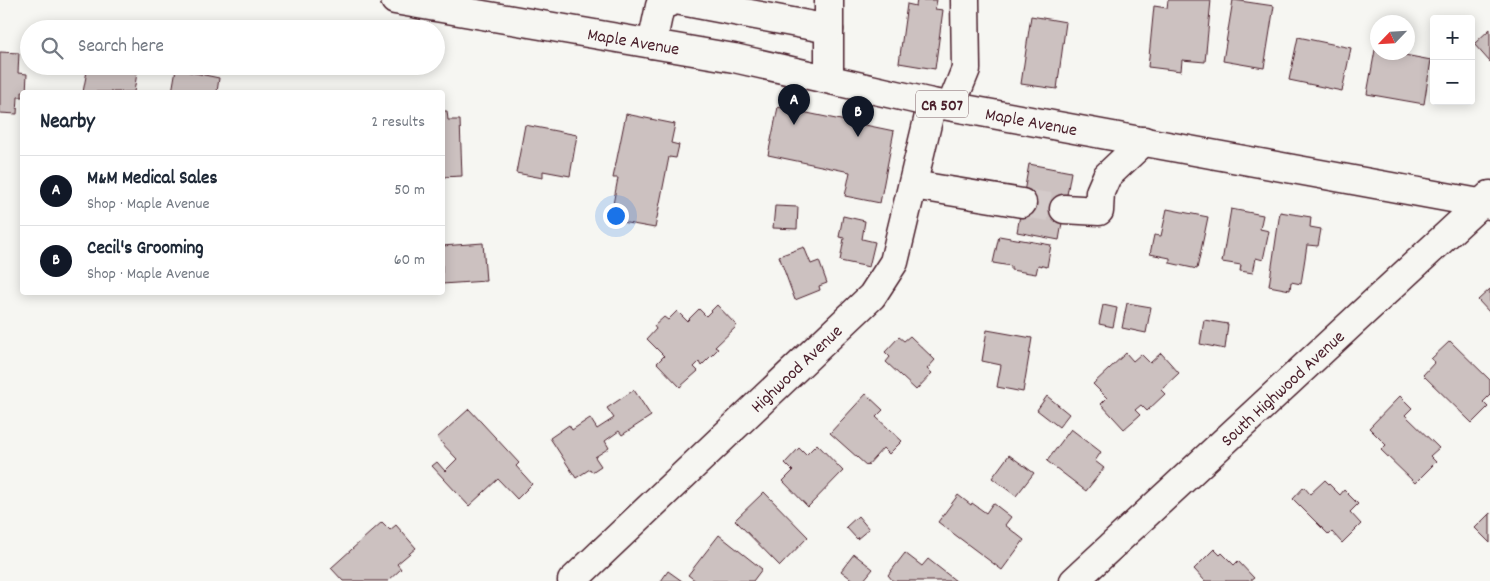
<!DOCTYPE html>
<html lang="en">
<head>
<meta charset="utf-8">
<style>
  :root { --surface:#fff; --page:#f2f2f3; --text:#1f2937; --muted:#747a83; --line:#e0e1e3; --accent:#111827 }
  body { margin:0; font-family:Dekko,sans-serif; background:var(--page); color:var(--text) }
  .controls { position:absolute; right:15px; top:15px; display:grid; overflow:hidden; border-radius:5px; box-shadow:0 2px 12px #0003 }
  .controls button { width:45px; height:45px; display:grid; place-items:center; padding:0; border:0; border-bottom:1px solid var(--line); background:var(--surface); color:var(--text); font:25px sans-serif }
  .compass { position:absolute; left:1370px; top:15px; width:45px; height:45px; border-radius:50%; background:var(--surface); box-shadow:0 2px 12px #0003; rotate:245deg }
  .you { position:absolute; left:615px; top:215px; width:18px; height:18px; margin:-12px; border:4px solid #fff; border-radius:50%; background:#1a73e8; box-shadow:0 0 0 8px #1a73e833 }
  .badge { display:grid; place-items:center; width:32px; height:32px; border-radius:50%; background:var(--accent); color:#fff; font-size:16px; font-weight:700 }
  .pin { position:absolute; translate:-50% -41px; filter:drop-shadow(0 1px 2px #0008) }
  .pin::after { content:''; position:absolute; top:26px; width:18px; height:15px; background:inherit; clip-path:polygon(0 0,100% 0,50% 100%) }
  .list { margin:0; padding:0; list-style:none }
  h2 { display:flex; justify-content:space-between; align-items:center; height:65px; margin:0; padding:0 20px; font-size:21px }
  h2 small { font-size:16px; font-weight:400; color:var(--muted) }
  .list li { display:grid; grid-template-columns:32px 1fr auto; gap:15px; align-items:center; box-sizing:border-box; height:70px; padding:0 20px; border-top:1px solid var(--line) }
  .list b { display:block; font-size:19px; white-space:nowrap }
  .list p { margin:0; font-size:16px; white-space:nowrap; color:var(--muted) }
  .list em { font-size:16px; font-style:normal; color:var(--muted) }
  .icon { flex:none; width:28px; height:28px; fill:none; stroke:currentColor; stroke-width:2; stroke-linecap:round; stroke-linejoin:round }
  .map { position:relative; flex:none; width:1490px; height:581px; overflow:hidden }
  .search { position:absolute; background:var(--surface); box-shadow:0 2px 12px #0003; left:20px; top:20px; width:425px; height:55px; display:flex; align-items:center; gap:12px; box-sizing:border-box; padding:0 18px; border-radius:28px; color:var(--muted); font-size:19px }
  .panel { position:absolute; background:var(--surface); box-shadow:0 2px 12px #0003; left:20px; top:90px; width:425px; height:205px; border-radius:5px }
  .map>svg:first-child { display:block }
  .building { fill:#ccc1c0; stroke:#4a1f2b }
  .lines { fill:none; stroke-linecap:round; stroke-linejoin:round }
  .minor-tunnel { stroke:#d4cbca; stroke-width:28; stroke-dasharray:28 14; stroke-linecap:butt }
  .minor-casing { stroke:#4a1f2b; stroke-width:31 }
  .major-casing { stroke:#4a1f2b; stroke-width:31 }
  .minor { stroke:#f6f6f2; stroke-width:28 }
  .major { stroke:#f6f6f2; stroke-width:28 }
  .labels { text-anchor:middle; stroke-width:4; stroke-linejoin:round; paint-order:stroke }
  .shield { fill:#f6f6f2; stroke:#7e6067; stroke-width:1 }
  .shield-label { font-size:16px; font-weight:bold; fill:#4a1f2b }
  .street-label { font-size:18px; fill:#4a1f2b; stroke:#f6f6f2 }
</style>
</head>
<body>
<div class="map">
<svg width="1490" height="581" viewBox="0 0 1490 581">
  <rect width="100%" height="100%" fill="#f6f6f2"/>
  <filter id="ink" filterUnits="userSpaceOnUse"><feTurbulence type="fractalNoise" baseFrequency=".02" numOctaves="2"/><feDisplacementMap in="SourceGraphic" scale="10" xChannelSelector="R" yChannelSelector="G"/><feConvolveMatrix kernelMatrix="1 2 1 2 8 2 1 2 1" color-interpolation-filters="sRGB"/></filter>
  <g filter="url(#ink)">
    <path class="building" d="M 917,0 L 937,0 L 935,9 L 943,10 L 935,69 L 899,63 L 907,4 L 916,6 Z
      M 1168,0 L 1211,0 L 1205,62 L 1182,60 L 1181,71 L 1148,67 L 1154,6 L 1167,8 Z
      M 1233,0 L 1274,6 L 1264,68 L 1223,61 Z
      M 1031,16 L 1066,22 L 1057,89 L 1021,84 Z
      M 1490,29 L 1490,62 L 1474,44 Z
      M 1298,37 L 1351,48 L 1342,91 L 1289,80 Z
      M 1375,50 L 1378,50 L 1378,52 L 1389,52 L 1431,60 L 1424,104 L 1367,94 Z
      M 0,52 L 19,53 L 18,73 L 27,74 L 26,92 L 22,92 L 22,97 L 18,97 L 17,114 L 0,113 Z
      M 88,66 L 138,66 L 134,92 L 83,92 Z
      M 176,69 L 219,78 L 217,92 L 172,92 Z
      M 778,107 L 894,131 L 880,203 L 845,196 L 850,172 L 768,155 Z
      M 442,111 L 447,111 L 448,120 L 460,120 L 462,176 L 442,177 Z
      M 626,114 L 675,124 L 671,143 L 679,145 L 676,158 L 669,157 L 655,228 L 610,220 L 618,178 L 613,178 Z
      M 525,125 L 577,135 L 570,176 L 543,171 L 543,178 L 516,173 Z
      M 1029,164 L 1071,172 L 1059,240 L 1017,232 Z
      M 775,206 L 798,207 L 797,229 L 773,228 Z
      M 1167,209 L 1208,217 L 1197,269 L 1170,263 L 1170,258 L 1150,254 L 1154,235 L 1161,236 Z
      M 1231,209 L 1263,215 L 1260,229 L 1269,231 L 1263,260 L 1256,258 L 1253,273 L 1240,271 L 1241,265 L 1222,262 Z
      M 1280,212 L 1311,217 L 1310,227 L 1321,229 L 1318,246 L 1307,245 L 1301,284 L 1291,282 L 1290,290 L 1269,286 Z
      M 843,216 L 865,221 L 862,239 L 875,242 L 869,267 L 840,261 L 844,238 L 839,237 Z
      M 999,236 L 1051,245 L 1047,267 L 1038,265 L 1036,274 L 1011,270 L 1011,266 L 993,263 Z
      M 483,243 L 486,281 L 442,284 L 442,246 Z
      M 804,247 L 811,264 L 819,261 L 827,283 L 819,286 L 820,290 L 795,300 L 779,256 Z
      M 1490,289 L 1490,313 L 1478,300 Z
      M 1127,303 L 1151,307 L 1146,333 L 1122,328 Z
      M 717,305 L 737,326 L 715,347 L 718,349 L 701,366 L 699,362 L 694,367 L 698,371 L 680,387 L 657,363 L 664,356 L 647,339 L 656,329 L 654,326 L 664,317 L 668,320 L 677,311 L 687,321 L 699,309 L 706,316 Z
      M 1103,305 L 1117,308 L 1113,327 L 1099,324 Z
      M 1204,320 L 1228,324 L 1225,349 L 1200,344 Z
      M 987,330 L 1032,338 L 1023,392 L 997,387 L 1001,365 L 982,361 Z
      M 910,336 L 935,360 L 927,369 L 932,373 L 916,390 L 886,362 L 890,357 L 885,352 L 899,337 L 904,341 Z
      M 1450,341 L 1490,380 L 1490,395 L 1483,402 L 1488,407 L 1472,423 L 1423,375 L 1435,362 L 1431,359 Z
      M 1126,353 L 1133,361 L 1141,354 L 1150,363 L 1161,353 L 1179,373 L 1161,390 L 1165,394 L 1147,411 L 1141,405 L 1135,410 L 1140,415 L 1124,429 L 1101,404 L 1107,398 L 1093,384 Z
      M 634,390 L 651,416 L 622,435 L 619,431 L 605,441 L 609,448 L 595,457 L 601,466 L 592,472 L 590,469 L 576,478 L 550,438 L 569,425 L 572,430 L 590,418 L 597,429 L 614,418 L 607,408 Z
      M 866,394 L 883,410 L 876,417 L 902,441 L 889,454 L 883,448 L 867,466 L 830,433 Z
      M 1047,396 L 1069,414 L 1059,427 L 1037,410 Z
      M 1400,396 L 1412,408 L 1405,415 L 1439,448 L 1430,456 L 1436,462 L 1415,483 L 1381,450 L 1386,445 L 1369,428 Z
      M 469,409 L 519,463 L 516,466 L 532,484 L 517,499 L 498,479 L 469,506 L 432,466 L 437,462 L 445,471 L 457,459 L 437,438 Z
      M 1071,429 L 1101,452 L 1095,461 L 1104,468 L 1086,491 L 1047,461 Z
      M 817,444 L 843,471 L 808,507 L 783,481 L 793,471 L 785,463 L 799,448 L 806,455 Z
      M 1009,455 L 1034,473 L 1016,496 L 992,478 Z
      M 1325,480 L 1340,495 L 1344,490 L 1358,504 L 1350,512 L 1361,524 L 1342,543 L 1332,532 L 1329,535 L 1293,499 L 1304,487 L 1310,494 Z
      M 764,492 L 808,537 L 780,566 L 735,520 Z
      M 958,495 L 971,505 L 972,503 L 986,513 L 993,503 L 1011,517 L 1005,525 L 1024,540 L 1002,570 L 938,522 Z
      M 1490,513 L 1490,543 L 1475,528 Z
      M 858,516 L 869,529 L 857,539 L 846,527 Z
      M 382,522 L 390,530 L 396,525 L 416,548 L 397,564 L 401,569 L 388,581 L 343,581 L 331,568 Z
      M 719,535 L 762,569 L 753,581 L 696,581 L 688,575 Z
      M 1214,549 L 1220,555 L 1222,553 L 1234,565 L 1238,561 L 1254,578 L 1250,581 L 1205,581 L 1194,569 Z
      M 905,553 L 922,566 L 928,559 L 956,581 L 893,581 L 888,575 Z
      M 854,554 L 873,569 L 863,581 L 854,581 L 841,571 Z
      M 668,571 L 682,581 L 661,581 Z"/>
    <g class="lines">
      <path class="minor-tunnel" d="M 1022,203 L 1064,209"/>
      <defs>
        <g id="minor">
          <path d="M 829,0 L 829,79"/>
          <path d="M 652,44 L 660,6 L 676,0 L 829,29"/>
          <path d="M 951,106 L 966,69 L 965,0"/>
          <path d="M 913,185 L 1022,203"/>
          <path d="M 1064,209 L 1099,211 L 1100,192 L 1107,176 L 1144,141"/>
          <path id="s1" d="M 572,581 L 872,296 L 894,262 L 932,103"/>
          <path id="s2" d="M 1074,581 L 1490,195"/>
        </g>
        <g id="major">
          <path id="s3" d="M 395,0 L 734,58 L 932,103 L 1490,205"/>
        </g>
      </defs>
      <use href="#minor" class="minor-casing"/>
      <use href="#major" class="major-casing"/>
      <use href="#minor" class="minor"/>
      <use href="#major" class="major"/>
    </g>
  </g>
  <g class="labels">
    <rect class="shield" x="916" y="90.5" width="52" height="27" rx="4"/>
    <g class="shield-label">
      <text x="942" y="110">CR 507</text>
    </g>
    <g class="street-label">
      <text dy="6" stroke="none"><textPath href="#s3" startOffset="242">Maple Avenue</textPath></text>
      <text dy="6" stroke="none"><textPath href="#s3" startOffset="648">Maple Avenue</textPath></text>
      <text dy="6" stroke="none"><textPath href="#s1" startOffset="309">Highwood Avenue</textPath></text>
      <text dy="6" stroke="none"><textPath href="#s2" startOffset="284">South Highwood Avenue</textPath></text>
    </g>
  </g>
</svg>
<div class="controls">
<button>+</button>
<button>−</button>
</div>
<svg class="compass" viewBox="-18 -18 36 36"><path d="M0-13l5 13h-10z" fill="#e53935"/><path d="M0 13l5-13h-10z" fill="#747a83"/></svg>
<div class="you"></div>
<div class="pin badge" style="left:794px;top:125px">A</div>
<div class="pin badge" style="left:858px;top:137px">B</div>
<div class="search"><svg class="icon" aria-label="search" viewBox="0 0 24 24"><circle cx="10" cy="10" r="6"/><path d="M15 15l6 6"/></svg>Search here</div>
<section class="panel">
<h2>Nearby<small>2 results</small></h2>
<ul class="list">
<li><span class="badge">A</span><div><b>M&amp;M Medical Sales</b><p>Shop · Maple Avenue</p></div><em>50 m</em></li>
<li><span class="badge">B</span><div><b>Cecil's Grooming</b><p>Shop · Maple Avenue</p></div><em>60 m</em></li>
</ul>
</section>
</div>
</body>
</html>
